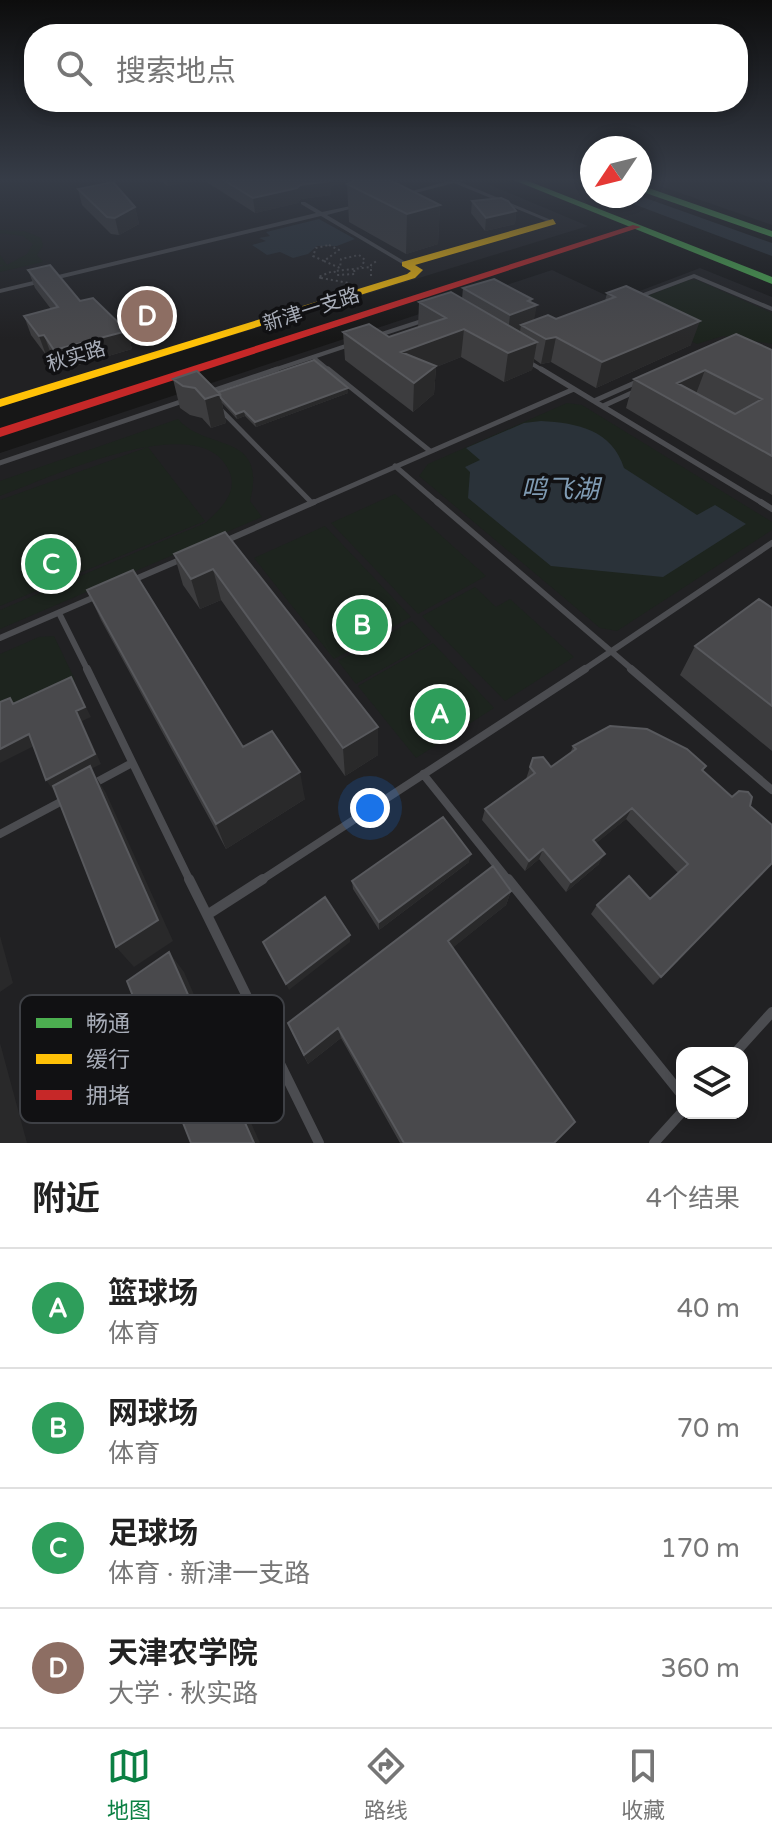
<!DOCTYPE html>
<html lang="zh">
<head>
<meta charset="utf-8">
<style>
  :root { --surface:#fff; --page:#f6f6f6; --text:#222; --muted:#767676; --line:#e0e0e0; --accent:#0b8043 }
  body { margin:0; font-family:"Varela Round","Noto Sans SC",sans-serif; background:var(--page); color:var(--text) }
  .controls { position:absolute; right:24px; bottom:24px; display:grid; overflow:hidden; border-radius:16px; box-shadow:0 4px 12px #0003 }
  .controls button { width:72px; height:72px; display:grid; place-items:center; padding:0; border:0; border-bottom:2px solid var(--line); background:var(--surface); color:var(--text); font:40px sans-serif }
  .compass { position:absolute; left:580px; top:136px; width:72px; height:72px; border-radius:50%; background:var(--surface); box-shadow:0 4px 12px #0003; rotate:235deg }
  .you { position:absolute; left:370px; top:808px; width:28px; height:28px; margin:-20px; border:6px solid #fff; border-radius:50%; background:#1a73e8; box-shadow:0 0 0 12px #1a73e833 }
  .badge { display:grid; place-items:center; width:52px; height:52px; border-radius:50%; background:var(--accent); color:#fff; font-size:26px; font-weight:700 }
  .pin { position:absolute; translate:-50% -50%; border:4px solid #fff; box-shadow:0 2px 8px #0006 }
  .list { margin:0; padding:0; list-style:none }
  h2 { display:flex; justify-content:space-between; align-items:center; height:104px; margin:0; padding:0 32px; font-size:34px }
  h2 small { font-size:26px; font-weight:400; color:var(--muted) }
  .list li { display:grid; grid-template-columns:52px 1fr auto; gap:24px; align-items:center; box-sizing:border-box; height:120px; padding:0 32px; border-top:2px solid var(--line) }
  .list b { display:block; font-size:30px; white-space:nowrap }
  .list p { margin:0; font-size:26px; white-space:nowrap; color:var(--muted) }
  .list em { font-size:26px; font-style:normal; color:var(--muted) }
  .icon { flex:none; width:44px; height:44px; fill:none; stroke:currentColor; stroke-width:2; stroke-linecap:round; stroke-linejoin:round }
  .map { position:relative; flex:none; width:772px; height:1143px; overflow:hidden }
  .search { position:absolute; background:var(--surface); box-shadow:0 4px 12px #0003; left:24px; right:24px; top:24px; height:88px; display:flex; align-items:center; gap:20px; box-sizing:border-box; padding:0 28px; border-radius:32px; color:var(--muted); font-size:30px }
  .sheet { height:584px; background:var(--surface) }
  nav { display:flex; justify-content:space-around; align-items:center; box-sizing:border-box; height:112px; border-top:2px solid var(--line); background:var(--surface); font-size:22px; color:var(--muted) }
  nav a { display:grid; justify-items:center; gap:4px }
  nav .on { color:var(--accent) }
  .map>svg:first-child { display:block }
  .built { fill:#212123; fill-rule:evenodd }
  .green { fill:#1d241e }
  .water { fill:#2a3239 }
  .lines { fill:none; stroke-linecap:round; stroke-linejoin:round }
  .path { stroke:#4d4e52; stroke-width:2; stroke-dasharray:2 3; stroke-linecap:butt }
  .lane-far4 { stroke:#4b4c50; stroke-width:4 }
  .lane-far3 { stroke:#4b4c50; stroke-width:5 }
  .lane-far2 { stroke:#4b4c50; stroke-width:6 }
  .lane-far1 { stroke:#4b4c50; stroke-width:8 }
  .lane { stroke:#4b4c50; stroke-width:10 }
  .street { fill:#4b4c50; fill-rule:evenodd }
  .fast { fill:#4caf50; fill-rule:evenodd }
  .slow { fill:#ffc107; fill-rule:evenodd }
  .jam { fill:#c62828; fill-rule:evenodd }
  .wall { fill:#3d3d3f }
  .shaded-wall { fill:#29292a }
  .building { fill:#49494c; stroke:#58595d; stroke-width:2; fill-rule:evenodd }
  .labels { text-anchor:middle; stroke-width:7; stroke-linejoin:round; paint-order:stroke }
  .far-street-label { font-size:20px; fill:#a8adb8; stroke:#111113 }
  .water-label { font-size:26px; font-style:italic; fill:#7f9bb3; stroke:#111113 }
  .key { fill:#111113; stroke:#3e4045; stroke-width:2 }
  .key-label { font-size:22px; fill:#a8adb8 }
</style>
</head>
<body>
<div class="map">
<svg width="772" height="1143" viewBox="0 0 772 1143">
  <rect width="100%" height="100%" fill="#171717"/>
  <path class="built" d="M 0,179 L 476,179 L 588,226 L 0,407 Z
    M 640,179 L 772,179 L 772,225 Z
    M 700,268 L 772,297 L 772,1143 L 0,1143 L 0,453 L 552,270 L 616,300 ZM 682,1053 L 742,1053 L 742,1113 L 682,1113 Z"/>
  <path class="green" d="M 0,230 L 24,231 L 41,238 L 43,246 L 37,255 L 43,262 L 0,272 L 0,267 L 4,265 L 0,265 L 0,255 L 7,265 L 27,254 L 33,244 L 23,236 L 0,233 Z
    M 688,280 L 697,280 L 772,313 L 772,344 L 723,336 L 697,344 L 620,307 Z
    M 567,403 L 582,405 L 772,522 L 772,530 L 617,631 L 600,628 L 419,476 L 428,464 Z
    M 178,419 C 206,452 268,431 250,501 L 262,517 L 0,629 L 0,610 L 205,523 C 220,510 239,492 229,471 C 201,405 45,480 0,496 L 0,481 Z
    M 148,447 L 205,521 L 0,606 L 0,500 Z
    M 395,494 L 486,576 L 418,614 L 331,523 Z
    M 325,526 L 411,617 L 334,659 L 254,558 Z
    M 475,587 L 496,607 L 510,599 L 574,657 L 505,701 L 422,616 Z
    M 412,621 L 431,642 L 356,684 L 338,661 Z
    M 54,636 L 75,680 L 0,716 L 0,654 L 39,637 Z
    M 433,643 L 494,708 L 416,758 L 358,686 Z"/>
  <path class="water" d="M 612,196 L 640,196 L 772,243 L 772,256 Z
    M 319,219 L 355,239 L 337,246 L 317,246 L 308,254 L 293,258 L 280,252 L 267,255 L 252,245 L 266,241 L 259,238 L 270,236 L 266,232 Z
    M 541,421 C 578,423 612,430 624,468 L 697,515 L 715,505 L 746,524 L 663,577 L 551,566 L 468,498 L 470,472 L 465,467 L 480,460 L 466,448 L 524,423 Z"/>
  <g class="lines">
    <path class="path" d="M 329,245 L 339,250 L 324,261 L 313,256 L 316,248 Z
      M 324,261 L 340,268 L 341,259 L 359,255 L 365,260 L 361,267
      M 354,270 L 355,274 L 337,275 L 334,271 L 372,267
      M 371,276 L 371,265 L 378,260
      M 321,278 L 349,283
      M 321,278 L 318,277 L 333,271"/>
    <path class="lane-far4" d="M 638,297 L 694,276 L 772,309
      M 379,335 L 425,320
      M 313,357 L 330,371
      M 529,362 L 544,371
      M 271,371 L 349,345"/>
    <path class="lane-far3" d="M 328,369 L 430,451
      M 541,369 L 764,504
      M 212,391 L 277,369
      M 594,401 L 639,381
      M 603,406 L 636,391
      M 219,408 L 312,503
      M 0,463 L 186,400
      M 395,466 L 439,504
      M 310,504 L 574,389"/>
    <path class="lane-far2" d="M 437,502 L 634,671
      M 761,502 L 772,509
      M 225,541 L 314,502
      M 133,580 L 182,559
      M 59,613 L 88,671
      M 0,638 L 97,596
      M 582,671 L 772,543"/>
    <path class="lane-far1" d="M 87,669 L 190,881
      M 631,669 L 772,790
      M 423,774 L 509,881
      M 93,784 L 132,763
      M 0,834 L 66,799
      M 260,881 L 585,669"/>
    <path class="lane" d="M 189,879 L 207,915 L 263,879
      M 508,879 L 682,1095
      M 207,915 L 319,1143
      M 735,1053 L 772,1012
      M 654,1143 L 682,1112"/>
    <path class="street" d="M 456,179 L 466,179 L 460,182 L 556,222 L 551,223 L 454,183 L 400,197 L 397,195 Z
      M 301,202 L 305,202 L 322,212 L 365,203 L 365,205 L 327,215 L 409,264 L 404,265 L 321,216 L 0,293 L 0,289 L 316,213 L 301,204 Z"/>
    <path class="fast" d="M 511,179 L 523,179 L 772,277 L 772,284 Z
      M 640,185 L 772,231 L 772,237 L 640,191 Z"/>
    <path class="slow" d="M 553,219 L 556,224 L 415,265 L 423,270 L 415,278 L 0,407 L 0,399 L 407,274 L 411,271 L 402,266 L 402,262 Z"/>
    <path class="jam" d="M 633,225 L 641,227 L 0,437 L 0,428 Z"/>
  </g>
  <path class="wall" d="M 158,179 L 202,179 L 168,186 Z
    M 202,179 L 388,179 L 440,205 L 438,244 L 406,254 L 349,222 L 347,184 L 355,180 L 331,186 L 331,195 L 301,199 L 298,203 L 255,213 Z
    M 78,189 L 135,207 L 139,224 L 119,235 L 111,234 L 82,205 Z
    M 472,201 L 516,211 L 515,224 L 485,231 L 471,213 Z
    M 28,270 L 127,331 L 132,349 L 61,370 L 51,354 L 46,355 L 31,335 L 24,316 L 51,309 L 35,288 Z
    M 626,286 L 691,345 L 596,388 L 551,362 L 541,364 L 534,359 L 532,370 L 504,382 L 461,357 L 436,367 L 434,394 L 413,412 L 345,360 L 343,332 L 389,337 L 418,328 L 419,302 L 462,299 L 463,288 L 534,320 L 556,319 L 605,301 L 607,293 Z
    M 772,350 L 772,495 L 626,408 L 634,379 Z
    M 173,379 L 219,392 L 348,388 L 348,393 L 256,427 L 245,416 L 237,419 L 222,403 L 226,423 L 211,428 L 202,418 L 190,415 L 180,408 Z
    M 225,532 L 378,755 L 345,776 L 221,600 L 200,609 L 183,585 L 174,554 Z
    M 87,590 L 243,747 L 305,799 L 226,849 L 101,620 Z
    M 772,608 L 772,751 L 680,675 L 695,646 Z
    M 573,746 L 706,766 L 703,771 L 732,797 L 750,806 L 772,863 L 653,985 L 591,914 L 597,905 L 650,899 L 678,873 L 626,819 L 596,843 L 599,864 L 566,892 L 539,859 L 525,871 L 482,820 L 485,809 L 526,779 L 530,767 L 551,767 L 570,754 Z
    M 469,862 L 379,930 L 353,889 L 352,881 Z
    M 511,891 L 506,905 L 452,948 L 554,1143 L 400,1143 L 341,1038 L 308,1064 L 292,1033 Z"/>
  <path class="shaded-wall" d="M 166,179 L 202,179 L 168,186 Z
    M 318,179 L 358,179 L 331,186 L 331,195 L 301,199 L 298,203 L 255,213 L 253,198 Z
    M 440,205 L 438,244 L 406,254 L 407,214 Z
    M 135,207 L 139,224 L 119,235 L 115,218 Z
    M 516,211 L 515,224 L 485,231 L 486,218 Z
    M 532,299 L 531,307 L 537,305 L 532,331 L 526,327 L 524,328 L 524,327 L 521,325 L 519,338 L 507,342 L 510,315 L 528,301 Z
    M 700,321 L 691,345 L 596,388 L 602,362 Z
    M 464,329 L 461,357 L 436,367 L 434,394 L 413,412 L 414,383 L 401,352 Z
    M 127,331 L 132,349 L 61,370 L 54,350 Z
    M 44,335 L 51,354 L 46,355 L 39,336 Z
    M 556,337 L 551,362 L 541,364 L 546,339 Z
    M 537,342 L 532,370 L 504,382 L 508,353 Z
    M 705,370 L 694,399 L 677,383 Z
    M 348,388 L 348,393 L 256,427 L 255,422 Z
    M 220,394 L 226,423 L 211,428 L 205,399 Z
    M 244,411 L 245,416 L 237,419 L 236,414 Z
    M 213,569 L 221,600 L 200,609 L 191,579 Z
    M 71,677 L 91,717 L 82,721 L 101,764 L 91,769 L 106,793 L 173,941 L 134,967 L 116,947 L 91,769 L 53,790 L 46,780 L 76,711 Z
    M 378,727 L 378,755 L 345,776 L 343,748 Z
    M 29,734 L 36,745 L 0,763 L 0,749 Z
    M 300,772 L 305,799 L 226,849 L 216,824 Z
    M 632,808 L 626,819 L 588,850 L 593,840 Z
    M 543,849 L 539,859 L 525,871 L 529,861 Z
    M 471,854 L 469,862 L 379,930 L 379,922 Z
    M 605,854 L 599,864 L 566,892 L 571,882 Z
    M 511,891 L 506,905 L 445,954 L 448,941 Z
    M 350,935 L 350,942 L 289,990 L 286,984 Z
    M 0,936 L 13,983 L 0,992 Z
    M 169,952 L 184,972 L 260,1143 L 254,1143 Z
    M 338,1028 L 341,1038 L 308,1064 L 304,1055 Z
    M 0,1043 L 27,1143 L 0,1143 Z"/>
  <path class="building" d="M 222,179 L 327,179 L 330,181 L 300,185 L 297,188 L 253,198 Z
    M 357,179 L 388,179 L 440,205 L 407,214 L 347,184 Z
    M 113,182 L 135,207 L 115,218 L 107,217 L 78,189 Z
    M 501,198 L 508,201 L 516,211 L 486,218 L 472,201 Z
    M 50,265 L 80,301 L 93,298 L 127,331 L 54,350 L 44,335 L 39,336 L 24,316 L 58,307 L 28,270 Z
    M 494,279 L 532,299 L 528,301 L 537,305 L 510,315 L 463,288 Z
    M 626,286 L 700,321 L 602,362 L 556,337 L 546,339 L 521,325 L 548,315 L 556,319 L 615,297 L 607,293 Z
    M 451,292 L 537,342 L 508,353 L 464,329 L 401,352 L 436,366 L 414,383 L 343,332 L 369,324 L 389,337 L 446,318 L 419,302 Z
    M 736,334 L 772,350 L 772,456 L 634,379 ZM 705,370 L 762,399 L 735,414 L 677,383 Z
    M 314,360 L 348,388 L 255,422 L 244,411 L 236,414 L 221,398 L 219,392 Z
    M 197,371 L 220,394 L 205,399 L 195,388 L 183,386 L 173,379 Z
    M 225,532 L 378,727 L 343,748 L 213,569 L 191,579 L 174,554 Z
    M 133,570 L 243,747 L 272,731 L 300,772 L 216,824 L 87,590 Z
    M 759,599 L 772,608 L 772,706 L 695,646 Z
    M 71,677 L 85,707 L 76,711 L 95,754 L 46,780 L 29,734 L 0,749 L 0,702 L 10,698 L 13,704 Z
    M 610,726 L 647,729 L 687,749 L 706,766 L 702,770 L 732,797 L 739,791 L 748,792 L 752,797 L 750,806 L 772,825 L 772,863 L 661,977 L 597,905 L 629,876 L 650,899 L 688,864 L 632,808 L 593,840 L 605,854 L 571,882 L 543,849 L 529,861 L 485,809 L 535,773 L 530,767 L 533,758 L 543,757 L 551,767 L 576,749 L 573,746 Z
    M 90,766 L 158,920 L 116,947 L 53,786 Z
    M 443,817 L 471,854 L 379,922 L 352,881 Z
    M 493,866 L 511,891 L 448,941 L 575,1122 L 554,1143 L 404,1143 L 338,1028 L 304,1055 L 288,1023 Z
    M 325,897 L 350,935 L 286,984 L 263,942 Z
    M 169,952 L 254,1143 L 191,1143 L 127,981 Z"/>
  <linearGradient id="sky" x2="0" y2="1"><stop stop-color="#0d0d0d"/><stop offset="0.53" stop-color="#363c47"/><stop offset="1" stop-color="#363c47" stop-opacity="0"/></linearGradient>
  <rect width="772" height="339" fill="url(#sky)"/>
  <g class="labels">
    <g class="far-street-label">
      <text transform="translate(311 309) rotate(-18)" y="7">新津一支路</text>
      <text transform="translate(76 356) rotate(-17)" y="7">秋实路</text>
    </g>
    <g class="water-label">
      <text x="560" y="498">鸣飞湖</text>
    </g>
  </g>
  <rect x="20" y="995" width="264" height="128" rx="12" class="key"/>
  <rect x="36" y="1018" width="36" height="10" fill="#4caf50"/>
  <rect x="36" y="1054" width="36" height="10" fill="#ffc107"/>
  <rect x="36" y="1090" width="36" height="10" fill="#c62828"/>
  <g class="key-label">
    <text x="86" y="1031">畅通</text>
    <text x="86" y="1067">缓行</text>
    <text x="86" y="1103">拥堵</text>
  </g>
</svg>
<div class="controls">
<button><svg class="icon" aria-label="layers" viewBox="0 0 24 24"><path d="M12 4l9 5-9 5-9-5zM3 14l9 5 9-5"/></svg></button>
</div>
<svg class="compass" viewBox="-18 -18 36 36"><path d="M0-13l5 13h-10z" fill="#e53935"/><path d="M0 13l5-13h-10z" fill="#767676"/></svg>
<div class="you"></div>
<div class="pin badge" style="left:440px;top:714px;background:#2e9e5b">A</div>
<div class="pin badge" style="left:362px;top:625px;background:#2e9e5b">B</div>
<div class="pin badge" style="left:51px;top:564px;background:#2e9e5b">C</div>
<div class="pin badge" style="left:147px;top:316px;background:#8d6e63">D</div>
<div class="search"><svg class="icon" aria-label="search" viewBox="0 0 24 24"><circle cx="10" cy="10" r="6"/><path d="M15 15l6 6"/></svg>搜索地点</div>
</div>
<section class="sheet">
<h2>附近<small>4个结果</small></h2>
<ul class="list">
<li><span class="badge" style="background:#2e9e5b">A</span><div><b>篮球场</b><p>体育</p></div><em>40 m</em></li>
<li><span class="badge" style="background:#2e9e5b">B</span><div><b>网球场</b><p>体育</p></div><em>70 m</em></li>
<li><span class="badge" style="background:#2e9e5b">C</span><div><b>足球场</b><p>体育 · 新津一支路</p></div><em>170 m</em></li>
<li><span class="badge" style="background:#8d6e63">D</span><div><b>天津农学院</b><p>大学 · 秋实路</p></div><em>360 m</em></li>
</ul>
</section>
<nav>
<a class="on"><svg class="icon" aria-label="map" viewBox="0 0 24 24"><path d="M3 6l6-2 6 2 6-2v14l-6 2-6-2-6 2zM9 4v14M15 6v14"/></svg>地图</a>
<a><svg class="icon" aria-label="directions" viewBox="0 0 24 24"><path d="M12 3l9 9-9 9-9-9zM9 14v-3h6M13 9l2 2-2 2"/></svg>路线</a>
<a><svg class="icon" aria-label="saved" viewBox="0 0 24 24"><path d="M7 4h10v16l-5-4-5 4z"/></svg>收藏</a>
</nav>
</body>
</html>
